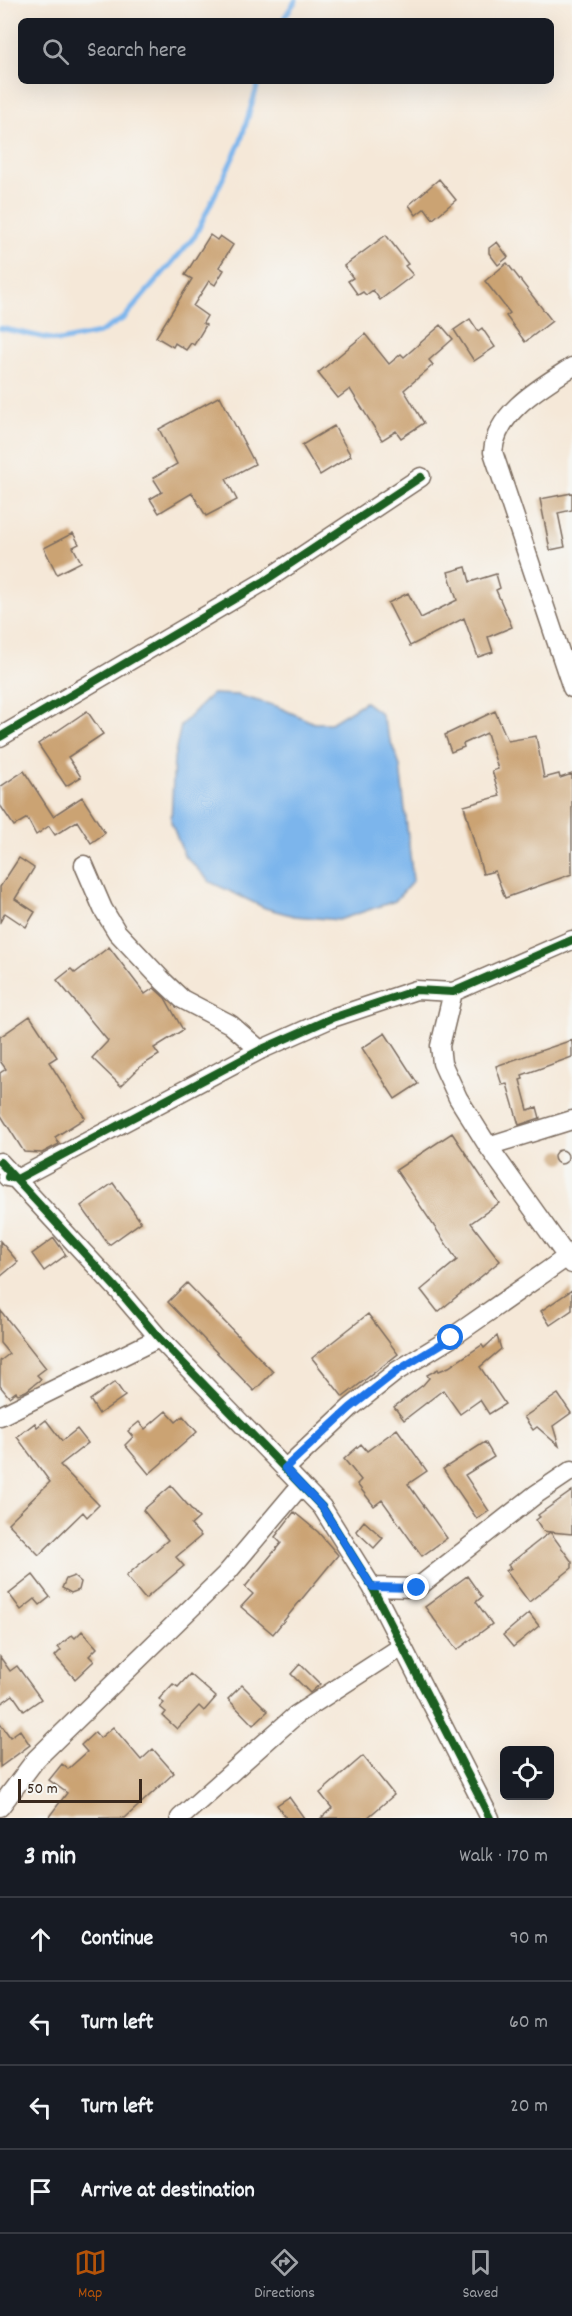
<!DOCTYPE html>
<html lang="en">
<head>
<meta charset="utf-8">
<style>
  :root { --surface:#171b24; --page:#20242c; --text:#f1f3f6; --muted:#9ea1a6; --line:#363941; --accent:#b45309 }
  body { margin:0; font-family:Dekko,sans-serif; background:var(--page); color:var(--text) }
  .controls { position:absolute; right:18px; bottom:18px; display:grid; overflow:hidden; border-radius:9px; box-shadow:0 6px 24px #0002 }
  .controls button { width:54px; height:54px; display:grid; place-items:center; padding:0; border:0; border-bottom:2px solid var(--line); background:var(--surface); color:var(--text); font:30px sans-serif }
  .scale { position:absolute; left:18px; bottom:15px; width:124px; box-sizing:border-box; padding-left:6px; border:3px solid #3b2a1e; border-top:0; font-size:16px; line-height:21px; white-space:nowrap; color:#3b2a1e; -webkit-text-stroke:4px #f6f6f2; paint-order:stroke }
  .stop { position:absolute; width:18px; height:18px; margin:-14px; border:4px solid #1a73e8; border-radius:50%; background:#fff }
  .stop.end { background:#1a73e8; border-color:#fff; box-shadow:0 2px 6px #0008 }
  .list { margin:0; padding:0; list-style:none }
  h2 { display:flex; justify-content:space-between; align-items:center; height:78px; margin:0; padding:0 24px; font-size:26px }
  h2 small { font-size:20px; font-weight:400; color:var(--muted) }
  .list li { display:grid; grid-template-columns:39px 1fr auto; gap:18px; align-items:center; box-sizing:border-box; height:84px; padding:0 24px; border-top:2px solid var(--line) }
  .list b { display:block; font-size:22px; white-space:nowrap }
  .list em { font-size:20px; font-style:normal; color:var(--muted) }
  .icon { flex:none; width:33px; height:33px; fill:none; stroke:currentColor; stroke-width:2; stroke-linecap:round; stroke-linejoin:round }
  .map { position:relative; flex:none; width:572px; height:1818px; overflow:hidden }
  .search { position:absolute; background:var(--surface); box-shadow:0 6px 24px #0002; left:18px; right:18px; top:18px; height:66px; display:flex; align-items:center; gap:15px; box-sizing:border-box; padding:0 21px; border-radius:9px; color:var(--muted); font-size:22px }
  .sheet { height:414px; background:var(--surface) }
  nav { display:flex; justify-content:space-around; align-items:center; box-sizing:border-box; height:84px; border-top:2px solid var(--line); background:var(--surface); font-size:16px; color:var(--muted) }
  nav a { display:grid; justify-items:center; gap:3px }
  nav .on { color:var(--accent) }
  .map>svg:first-child { display:block }
  .water { fill:#7cb5ec; stroke:#5c7085; stroke-width:1.5 }
  .lines { fill:none; stroke-linecap:round; stroke-linejoin:round }
  .stream { stroke:#7cb5ec; stroke-width:5 }
  .building { fill:#cba373 }
  .minor-casing { stroke:#7c6c5f; stroke-width:21 }
  .minor { stroke:#fff; stroke-width:18 }
  .cycleway-casing { stroke:#f6f6f2; stroke-width:11 }
  .cycleway { stroke:#1b5e20; stroke-width:8 }
  .route { stroke:#1a73e8; stroke-width:8 }
</style>
</head>
<body>
<div class="map">
<svg width="572" height="1818" viewBox="0 0 572 1818">
  <rect width="100%" height="100%" fill="#f6f6f2"/>
  <filter id="ink" filterUnits="userSpaceOnUse"><feTurbulence type="fractalNoise" baseFrequency=".0167" numOctaves="2"/><feDisplacementMap in="SourceGraphic" scale="12" xChannelSelector="R" yChannelSelector="G"/><feConvolveMatrix kernelMatrix="1 2 1 2 8 2 1 2 1" color-interpolation-filters="sRGB"/></filter>
  <filter id="wash" filterUnits="userSpaceOnUse"><feTurbulence type="fractalNoise" baseFrequency=".008" numOctaves="4" result="noise"/><feDisplacementMap in="SourceGraphic" scale="24" xChannelSelector="R" yChannelSelector="G"/><feGaussianBlur stdDeviation="1.35" result="paint"/><feColorMatrix in="noise" values="0 0 0 0 0 0 0 0 0 0 0 0 0 0 0 0 0 1.4 0 .05"/><feComposite in="paint" operator="in"/></filter>
  <g filter="url(#wash)">
    <rect width="100%" height="100%" fill="#f5e8d8"/>
    <path class="water" d="M 212,694 L 237,695 L 276,706 L 314,723 L 331,723 L 365,702 L 380,713 L 400,766 L 413,881 L 395,901 L 339,920 L 294,916 L 265,908 L 210,882 L 184,855 L 171,822 L 174,758 L 181,725 Z"/>
    <g class="lines">
      <path class="stream" d="M 282,21 L 296,0
        M 0,328 L 60,341 L 99,333 L 124,318 L 195,236 L 240,143 L 259,81"/>
    </g>
    <g id="blocks">
      <path class="building" d="M 439,179 L 456,200 L 433,219 L 425,208 L 416,215 L 409,205 Z
        M 210,235 L 217,240 L 220,236 L 233,245 L 219,267 L 224,270 L 215,285 L 209,281 L 193,306 L 207,316 L 203,323 L 206,325 L 194,345 L 191,343 L 186,350 L 175,343 L 173,347 L 156,337 L 192,279 L 185,275 Z
        M 386,235 L 408,264 L 405,266 L 413,275 L 380,300 L 373,290 L 366,295 L 363,292 L 358,295 L 348,281 L 353,278 L 344,266 Z
        M 497,242 L 508,257 L 498,265 L 489,253 L 489,248 Z
        M 507,263 L 552,321 L 525,342 L 506,316 L 510,313 L 485,281 Z
        M 470,319 L 478,331 L 482,328 L 495,347 L 474,361 L 454,330 Z
        M 441,325 L 453,339 L 429,360 L 433,365 L 404,390 L 424,423 L 401,438 L 396,431 L 382,440 L 350,389 L 338,398 L 318,373 L 365,334 L 389,364 L 401,354 L 404,357 Z
        M 220,396 L 255,464 L 226,479 L 237,500 L 206,516 L 192,493 L 159,513 L 150,499 L 162,492 L 153,478 L 177,464 L 159,429 Z
        M 334,426 L 351,456 L 320,475 L 302,445 Z
        M 572,493 L 572,510 L 558,513 L 565,547 L 550,550 L 540,499 Z
        M 73,533 L 79,544 L 73,547 L 81,562 L 57,574 L 44,548 Z
        M 466,567 L 470,582 L 496,574 L 500,588 L 496,590 L 512,627 L 488,637 L 493,652 L 478,657 L 464,618 L 410,646 L 388,603 L 408,593 L 421,618 L 457,600 L 448,572 Z
        M 87,711 L 103,734 L 68,757 L 81,777 L 66,786 L 38,744 Z
        M 495,711 L 508,741 L 536,736 L 544,778 L 559,774 L 560,778 L 572,774 L 572,874 L 505,898 L 495,871 L 483,874 L 464,806 L 500,796 L 492,771 L 498,769 L 487,733 L 463,744 L 464,747 L 451,752 L 445,735 Z
        M 24,771 L 53,816 L 82,797 L 105,833 L 91,843 L 77,821 L 55,835 L 49,826 L 36,835 L 27,818 L 14,826 L 0,805 L 0,787 Z
        M 19,858 L 34,868 L 15,899 L 35,912 L 26,927 L 5,913 L 0,922 L 0,887 Z
        M 109,947 L 145,994 L 154,988 L 165,998 L 183,1030 L 154,1048 L 159,1055 L 141,1066 L 121,1086 L 92,1058 L 108,1041 L 57,980 L 71,969 L 75,973 Z
        M 30,1016 L 57,1057 L 49,1062 L 85,1118 L 55,1137 L 59,1144 L 42,1153 L 24,1152 L 0,1114 L 0,1073 L 6,1069 L 0,1061 L 0,1037 Z
        M 385,1033 L 418,1084 L 395,1099 L 362,1048 Z
        M 572,1040 L 572,1057 L 522,1075 L 523,1079 L 520,1080 L 528,1110 L 537,1107 L 540,1118 L 519,1125 L 507,1084 L 502,1085 L 496,1066 Z
        M 452,1133 L 499,1203 L 471,1223 L 500,1261 L 438,1312 L 421,1290 L 457,1260 L 396,1170 Z
        M554 1157a7 7 0 1 1 14 0a7 7 0 1 1-14 0Z
        M 113,1183 L 141,1222 L 109,1245 L 81,1206 Z
        M 54,1238 L 66,1255 L 44,1271 L 32,1254 Z
        M 0,1241 L 18,1262 L 0,1277 Z
        M 187,1283 L 273,1372 L 254,1391 L 168,1302 Z
        M 572,1290 L 572,1310 L 550,1325 L 541,1311 Z
        M 0,1310 L 46,1368 L 37,1375 L 41,1379 L 26,1391 L 18,1394 L 16,1392 L 9,1397 L 0,1386 L 0,1361 L 9,1354 L 0,1343 Z
        M 368,1314 L 398,1354 L 343,1397 L 312,1358 Z
        M 497,1336 L 501,1349 L 480,1367 L 505,1404 L 489,1414 L 480,1400 L 460,1414 L 443,1390 L 404,1420 L 394,1407 L 423,1385 L 429,1378 L 427,1375 L 438,1369 L 439,1371 L 449,1367 L 482,1345 L 484,1348 Z
        M 115,1382 L 125,1396 L 99,1414 L 90,1400 Z
        M 558,1394 L 571,1413 L 553,1426 L 559,1446 L 537,1427 L 533,1430 L 524,1417 Z
        M 166,1411 L 176,1422 L 183,1416 L 197,1432 L 149,1474 L 125,1445 L 133,1437 L 128,1431 L 139,1422 L 145,1429 Z
        M 46,1420 L 62,1441 L 77,1429 L 88,1443 L 60,1465 L 99,1505 L 87,1517 L 83,1512 L 39,1555 L 8,1523 L 50,1482 L 17,1437 L 35,1423 L 37,1427 Z
        M 397,1429 L 427,1471 L 408,1484 L 447,1538 L 422,1556 L 382,1500 L 374,1506 L 357,1484 L 361,1480 L 344,1459 L 361,1444 L 367,1451 Z
        M 485,1442 L 494,1457 L 465,1475 L 489,1511 L 477,1519 L 443,1469 Z
        M 171,1486 L 199,1518 L 191,1525 L 201,1536 L 176,1557 L 184,1566 L 145,1599 L 126,1576 L 168,1540 L 143,1510 Z
        M 572,1491 L 572,1534 L 550,1532 L 572,1562 L 572,1568 L 529,1602 L 506,1571 L 511,1568 L 508,1565 L 550,1532 L 543,1531 L 536,1520 L 540,1517 L 538,1515 Z
        M 294,1512 L 318,1532 L 338,1555 L 273,1634 L 241,1607 L 253,1594 L 245,1587 L 281,1543 L 275,1537 Z
        M 364,1521 L 383,1538 L 374,1548 L 356,1531 Z
        M 33,1575 L 50,1597 L 40,1605 L 35,1599 L 21,1610 L 9,1594 Z
        M 74,1576 L 81,1582 L 79,1590 L 71,1593 L 62,1588 L 66,1579 Z
        M 467,1576 L 482,1597 L 476,1602 L 492,1624 L 457,1650 L 425,1607 Z
        M 529,1613 L 539,1626 L 513,1647 L 503,1635 Z
        M 82,1631 L 97,1648 L 89,1656 L 94,1661 L 75,1679 L 55,1656 L 61,1650 L 58,1647 L 72,1635 L 75,1638 Z
        M 0,1657 L 10,1671 L 17,1666 L 41,1699 L 24,1711 L 13,1695 L 0,1704 Z
        M 300,1664 L 320,1684 L 310,1693 L 291,1674 Z
        M 190,1674 L 216,1697 L 204,1711 L 199,1706 L 177,1729 L 163,1716 L 166,1712 L 160,1707 L 164,1703 L 159,1699 L 173,1684 L 178,1687 Z
        M 242,1685 L 268,1711 L 253,1725 L 228,1699 Z
        M 0,1723 L 10,1737 L 20,1730 L 30,1745 L 0,1767 Z
        M 113,1727 L 141,1760 L 153,1749 L 174,1773 L 125,1818 L 48,1818 L 67,1793 L 49,1780 L 62,1764 L 68,1769 L 87,1752 L 81,1745 L 95,1732 L 100,1738 Z
        M 363,1756 L 394,1795 L 367,1818 L 321,1818 L 332,1808 L 320,1793 Z
        M 289,1797 L 304,1818 L 286,1818 L 277,1805 Z"/>
    </g>
  </g>
  <g filter="url(#ink)">
    <use href="#blocks" fill-opacity="0" stroke="#7c6c5f" stroke-width="1.5"/>
    <g class="lines">
      <defs>
        <path id="minor" d="M 572,367 C 541,387 496,412 493,452 L 572,688
          M 0,737 L 263,582 L 421,477
          M 84,865 L 103,909 L 117,932 L 164,982 L 182,999 L 230,1024 L 260,1050
          M 453,992 L 440,1046 L 442,1063 L 458,1098 L 488,1146 L 572,1264
          M 488,1146 L 572,1120
          M 0,1162 L 119,1291 L 159,1338 L 322,1507 L 372,1587 L 490,1818
          M 7,1177 L 17,1179 L 260,1050 L 332,1018 L 416,990 L 453,992 L 572,940
          M 0,1416 L 159,1338
          M 285,1469 L 350,1408 L 397,1371 L 451,1338 L 567,1257
          M 372,1587 L 417,1588 L 535,1495 L 572,1470
          M 0,1807 L 36,1759 L 226,1574 L 301,1485
          M 180,1818 L 296,1715 L 401,1647"/>
      </defs>
      <use href="#minor" class="minor-casing"/>
      <use href="#minor" class="minor"/>
      <defs>
        <path id="cycleway" d="M 0,737 L 263,582 L 421,477
          M 0,1162 L 119,1291 L 159,1338 L 322,1507 L 372,1587 L 490,1818
          M 8,1177 L 17,1179 L 260,1050 L 332,1018 L 416,990 L 453,992 L 572,940"/>
      </defs>
      <use href="#cycleway" class="cycleway-casing"/>
      <use href="#cycleway" class="cycleway"/>
    </g>
  </g>
  <g class="lines" filter="url(#ink)">
    <path class="route" d="M 417,1588 L 372,1587 L 322,1507 L 285,1468 L 350,1408 L 397,1371 L 451,1338"/>
  </g>
</svg>
<div class="controls">
<button><svg class="icon" aria-label="locate" viewBox="0 0 24 24"><circle cx="12" cy="12" r="6"/><path d="M12 2v4M12 18v4M2 12h4M18 12h4"/></svg></button>
</div>
<div class="scale">50 m</div>
<div class="stop" style="left:451px;top:1338px"></div>
<div class="stop end" style="left:417px;top:1588px"></div>
<div class="search"><svg class="icon" aria-label="search" viewBox="0 0 24 24"><circle cx="10" cy="10" r="6"/><path d="M15 15l6 6"/></svg>Search here</div>
</div>
<section class="sheet">
<h2>3 min<small>Walk · 170 m</small></h2>
<ul class="list">
<li><svg class="icon" aria-label="ahead" viewBox="0 0 24 24"><path d="M12 20V5M6 11l6-6 6 6"/></svg><div><b>Continue</b></div><em>90 m</em></li>
<li><svg class="icon" aria-label="left" viewBox="0 0 24 24"><path d="M17 20v-9H6M10 6l-5 5 5 5"/></svg><div><b>Turn left</b></div><em>60 m</em></li>
<li><svg class="icon" aria-label="left" viewBox="0 0 24 24"><path d="M17 20v-9H6M10 6l-5 5 5 5"/></svg><div><b>Turn left</b></div><em>20 m</em></li>
<li><svg class="icon" aria-label="arrive" viewBox="0 0 24 24"><path d="M6 21V4h12l-3 4 3 4H6"/></svg><div><b>Arrive at destination</b></div></li>
</ul>
</section>
<nav>
<a class="on"><svg class="icon" aria-label="map" viewBox="0 0 24 24"><path d="M3 6l6-2 6 2 6-2v14l-6 2-6-2-6 2zM9 4v14M15 6v14"/></svg>Map</a>
<a><svg class="icon" aria-label="directions" viewBox="0 0 24 24"><path d="M12 3l9 9-9 9-9-9zM9 14v-3h6M13 9l2 2-2 2"/></svg>Directions</a>
<a><svg class="icon" aria-label="saved" viewBox="0 0 24 24"><path d="M7 4h10v16l-5-4-5 4z"/></svg>Saved</a>
</nav>
</body>
</html>
